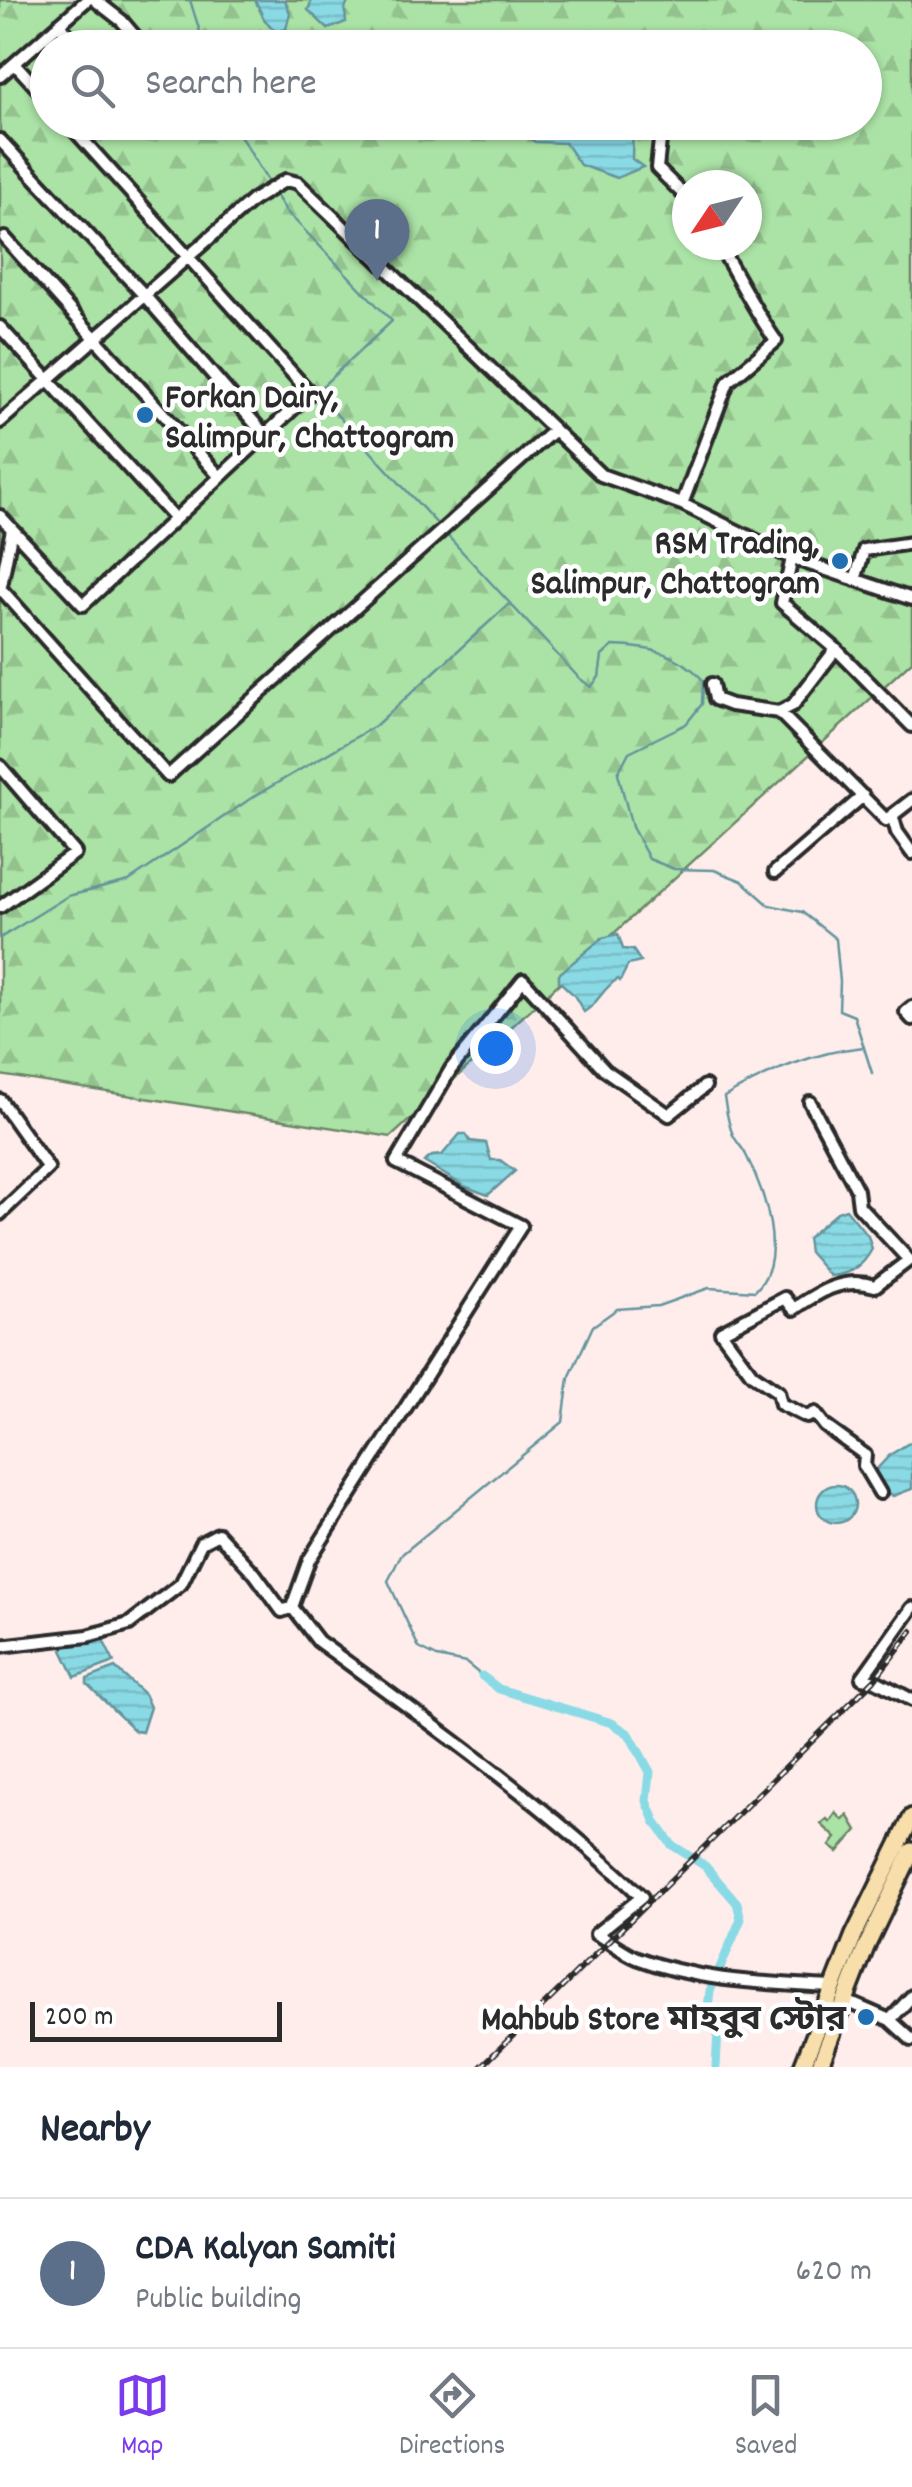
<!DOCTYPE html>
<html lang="en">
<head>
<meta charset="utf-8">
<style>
  :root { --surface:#fff; --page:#f2f2f3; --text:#1f2937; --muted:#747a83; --line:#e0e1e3; --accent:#7c3aed }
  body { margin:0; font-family:Dekko,"Noto Sans Bengali",sans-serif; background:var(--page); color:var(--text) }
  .compass { position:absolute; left:672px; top:170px; width:90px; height:90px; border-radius:50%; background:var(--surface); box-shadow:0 2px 8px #0004; rotate:235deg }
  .scale { position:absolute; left:30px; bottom:25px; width:252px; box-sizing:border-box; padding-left:10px; border:5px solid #2b2b2b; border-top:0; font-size:28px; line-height:35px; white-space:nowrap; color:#2b2b2b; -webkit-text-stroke:8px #fff; paint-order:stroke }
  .you { position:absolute; left:495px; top:1048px; width:35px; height:35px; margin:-25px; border:8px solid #fff; border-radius:50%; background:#1a73e8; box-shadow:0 0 0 15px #1a73e833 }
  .badge { display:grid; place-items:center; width:65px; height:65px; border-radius:50%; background:var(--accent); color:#fff; font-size:32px; font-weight:700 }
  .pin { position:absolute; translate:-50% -82px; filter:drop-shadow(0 2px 5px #0008) }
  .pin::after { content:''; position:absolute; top:52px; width:35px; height:30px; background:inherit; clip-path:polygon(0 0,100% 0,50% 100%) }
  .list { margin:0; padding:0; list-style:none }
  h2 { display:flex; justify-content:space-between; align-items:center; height:130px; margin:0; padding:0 40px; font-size:42px }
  h2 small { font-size:32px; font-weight:400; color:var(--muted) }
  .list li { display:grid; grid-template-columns:65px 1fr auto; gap:30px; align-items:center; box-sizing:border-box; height:150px; padding:0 40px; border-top:2px solid var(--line) }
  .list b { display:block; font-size:38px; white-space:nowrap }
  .list p { margin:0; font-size:32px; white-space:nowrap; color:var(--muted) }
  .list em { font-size:32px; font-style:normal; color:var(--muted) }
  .icon { flex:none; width:55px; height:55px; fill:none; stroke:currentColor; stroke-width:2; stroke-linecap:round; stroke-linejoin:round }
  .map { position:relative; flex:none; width:912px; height:2067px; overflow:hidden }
  .search { position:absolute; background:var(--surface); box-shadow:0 2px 8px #0004; left:30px; right:30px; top:30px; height:110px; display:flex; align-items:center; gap:25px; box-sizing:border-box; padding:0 35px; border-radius:55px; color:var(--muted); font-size:38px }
  .sheet { height:280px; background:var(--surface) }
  nav { display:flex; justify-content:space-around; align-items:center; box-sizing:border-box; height:140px; border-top:2px solid var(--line); background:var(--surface); font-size:28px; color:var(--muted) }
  nav a { display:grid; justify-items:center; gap:5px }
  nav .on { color:var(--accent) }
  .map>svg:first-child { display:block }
  .forest { fill:url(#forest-firs); stroke:#6b8668; stroke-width:2.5; fill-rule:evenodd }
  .park { fill:url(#park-tufts); stroke:#6b8668; stroke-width:2.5 }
  .water { fill:url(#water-rules); stroke:#64949b; stroke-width:2.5 }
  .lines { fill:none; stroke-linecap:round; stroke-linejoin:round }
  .stream { stroke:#64949b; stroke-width:2.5 }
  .canal { stroke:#8adae5; stroke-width:9 }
  .minor-casing { stroke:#2b2b2b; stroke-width:18 }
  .highway-casing { stroke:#2b2b2b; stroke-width:22 }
  .minor { stroke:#fff; stroke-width:10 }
  .highway { stroke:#f8deab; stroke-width:15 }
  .rail-casing { stroke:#2b2b2b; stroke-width:6 }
  .rail { stroke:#fff; stroke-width:2.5; stroke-dasharray:8; stroke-linecap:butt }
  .poi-dot { fill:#1f6fb2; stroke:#fff; stroke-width:4 }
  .labels { text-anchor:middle; stroke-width:9; stroke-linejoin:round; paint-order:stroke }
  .poi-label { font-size:35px; font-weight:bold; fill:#2b2b2b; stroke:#fff; text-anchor:end }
</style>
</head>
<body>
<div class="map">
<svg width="912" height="2067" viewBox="0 0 912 2067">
  <defs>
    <pattern id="forest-firs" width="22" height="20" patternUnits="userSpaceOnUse" patternTransform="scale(2.5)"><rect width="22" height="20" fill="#abe2a5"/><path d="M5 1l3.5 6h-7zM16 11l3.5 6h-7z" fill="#93c28e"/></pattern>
    <pattern id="park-tufts" width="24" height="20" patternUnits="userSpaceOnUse" patternTransform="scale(2.5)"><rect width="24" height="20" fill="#abe2a5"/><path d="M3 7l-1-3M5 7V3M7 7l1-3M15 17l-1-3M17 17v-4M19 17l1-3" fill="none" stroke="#93c28e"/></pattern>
    <pattern id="water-rules" width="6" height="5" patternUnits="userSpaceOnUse" patternTransform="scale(2.5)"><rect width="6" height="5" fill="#8adae5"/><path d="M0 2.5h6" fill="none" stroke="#77bbc5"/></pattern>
  </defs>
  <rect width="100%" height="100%" fill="#ffedec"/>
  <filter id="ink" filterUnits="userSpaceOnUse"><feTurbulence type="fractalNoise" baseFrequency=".01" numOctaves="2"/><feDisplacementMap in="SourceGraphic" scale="20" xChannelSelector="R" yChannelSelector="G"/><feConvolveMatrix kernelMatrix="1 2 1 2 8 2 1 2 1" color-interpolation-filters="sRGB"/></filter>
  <g filter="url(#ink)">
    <path class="forest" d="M 0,0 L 912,0 L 912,661 L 391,1137 L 0,1075 ZM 48,48 L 864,48 L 864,122 L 48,122 ZM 687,185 L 747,185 L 747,245 L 687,245 Z"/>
    <path class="park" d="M 836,1813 L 843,1820 L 848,1815 L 857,1830 L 838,1852 L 830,1846 L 836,1838 L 821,1824 L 827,1819 L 830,1822 Z"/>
    <path class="water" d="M 255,0 L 285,0 L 290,13 L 286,29 L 276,32 L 264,19 Z
      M 312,0 L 349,0 L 345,9 L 346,22 L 328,29 L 308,10 Z
      M 510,123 L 633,123 L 632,159 L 643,167 L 617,178 L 580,165 L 565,143 L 535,142 Z
      M 618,934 L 623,949 L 633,950 L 641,962 L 628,965 L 620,981 L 618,979 C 602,988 599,1003 584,1012 L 574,995 L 559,981 L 559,974 L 602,938 Z
      M 460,1134 L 466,1134 L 470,1141 L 486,1143 L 491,1160 L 500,1160 L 515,1171 L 488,1195 L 464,1186 L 424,1162 L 432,1156 L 442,1155 Z
      M 846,1209 L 868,1236 L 872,1249 C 862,1268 850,1274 830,1276 L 809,1252 L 807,1238 L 837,1212 Z
      M 912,1441 L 912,1489 L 893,1496 L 881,1488 L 874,1472 L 890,1455 Z
      M817 1504a19 19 0 1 1 38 0a19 19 0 1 1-38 0Z
      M 102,1638 L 114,1662 L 75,1677 L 62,1650 L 66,1646 Z
      M 115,1668 L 144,1694 L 150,1707 L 142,1732 L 135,1731 L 87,1684 L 87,1679 Z"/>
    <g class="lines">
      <path class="stream" d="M 190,0 L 205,48
        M 232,122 L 270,185
        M 274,192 L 286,211 L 392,321 L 316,392 L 439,526
        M 444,532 L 579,678 L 591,687 L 599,677 L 602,656 L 613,646 C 649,647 678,652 703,680 L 702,704 L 686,724 L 629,752 L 618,773 L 632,827 L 649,859 L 674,869 L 714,870 L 742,881 L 769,905 L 802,912 L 836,939 L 840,982 L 839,1010 L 854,1016 L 872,1073
        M 0,938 L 68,896 L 129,881 L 253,797 L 375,726 L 508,605
        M 482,1676 L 466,1663 L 437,1657 L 419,1648 L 388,1581 L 401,1555 L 563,1422 L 569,1378 L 593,1326 L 617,1309 L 658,1306 L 709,1288 L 755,1291 C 789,1259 764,1190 746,1155 C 743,1148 737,1143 733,1135 C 728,1124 726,1109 724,1097 C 768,1072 813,1052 864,1047"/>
      <path class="canal" d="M 482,1676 L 499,1689 L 612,1723 L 629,1734 L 650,1772 L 647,1801 L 656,1823 L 672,1845 L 705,1866 L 737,1903 L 741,1919 L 710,1991 L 708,2008 L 718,2030 L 716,2067"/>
      <defs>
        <path id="minor" d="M 95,0 L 122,21 L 145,48
          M 59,24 L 79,48
          M 15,64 L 48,100
          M 0,76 L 87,0
          M 662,122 L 657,168 L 687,198
          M 0,140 L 144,295 L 265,435
          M 5,238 L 220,477
          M 0,327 L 175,519
          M 0,422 L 253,200 L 286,180 L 298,183 L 601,475 L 682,504 L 792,558 L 912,599
          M 682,504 L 728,382 L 776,341 C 754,310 738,277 719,245
          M 0,516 L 12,529 L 0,591
          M 12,529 L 83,605 L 310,393 L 67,122
          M 792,558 L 782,603 L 836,649 L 912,726
          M 855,580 L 864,550 L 912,543
          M 1,589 L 168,776 L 554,430
          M 712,684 L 715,699 L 731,705 L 779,712 L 793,705 L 836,649
          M 779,712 L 886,820 L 912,800
          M 0,766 L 75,853 L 0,907
          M 892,815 L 897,832 L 912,853
          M 775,872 L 863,796
          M 912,1007 L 906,1012 L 912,1019
          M 0,1100 L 48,1168 L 0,1214
          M 810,1102 L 857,1190 L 859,1206 L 909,1260 L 875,1286 C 843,1276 819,1292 794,1309 L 785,1298 L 721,1332 L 752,1374 L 778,1392 L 781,1404 L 807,1417 L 815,1413 L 825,1426 L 865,1455 L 864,1466 L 880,1493
          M 292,1607 L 309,1560 L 521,1226 L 396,1162 L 451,1069 L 523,980 L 605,1070 L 669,1115 L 705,1086
          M 912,1608 L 862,1678 L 874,1680 L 912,1700
          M 0,1646 L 88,1636 L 129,1624 L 181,1584 L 201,1543 L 218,1534 L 255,1574 L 282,1611 L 292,1607 L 318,1641 C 429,1722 542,1802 642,1897 L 596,1934 C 610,1941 623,1952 637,1958 C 700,1982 766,1983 832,1987
          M 844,2000 L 890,2020 L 912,2040
          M 890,2020 L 912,1996"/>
        <path id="highway" d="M 802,2067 L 854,1935 L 912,1817
          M 819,2067 L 866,1947 L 912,1851"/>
      </defs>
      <use href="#minor" class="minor-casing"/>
      <use href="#highway" class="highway-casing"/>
      <use href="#minor" class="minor"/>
      <use href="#highway" class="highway"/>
      <defs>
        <path id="rail" d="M 481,2067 L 874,1680 L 912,1631"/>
      </defs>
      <use href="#rail" class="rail-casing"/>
      <use href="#rail" class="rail"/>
    </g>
  </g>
  <g class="poi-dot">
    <circle cx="145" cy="415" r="10"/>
    <circle cx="840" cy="561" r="10"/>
    <circle cx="866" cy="2017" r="10"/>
  </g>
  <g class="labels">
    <g class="poi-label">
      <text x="165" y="407" text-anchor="start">Forkan Dairy,<tspan x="165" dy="40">Salimpur, Chattogram</tspan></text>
      <text x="820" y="553">RSM Trading,<tspan x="820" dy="40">Salimpur, Chattogram</tspan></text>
      <text x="846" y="2029">Mahbub Store মাহবুব স্টোর</text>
    </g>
  </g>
</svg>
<svg class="compass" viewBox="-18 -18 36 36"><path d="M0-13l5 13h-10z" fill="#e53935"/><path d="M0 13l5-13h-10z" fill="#747a83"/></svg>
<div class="scale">200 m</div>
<div class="you"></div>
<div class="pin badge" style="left:377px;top:281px;background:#5c6f8a">1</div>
<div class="search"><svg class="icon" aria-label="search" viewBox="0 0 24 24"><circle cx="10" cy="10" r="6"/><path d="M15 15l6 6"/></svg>Search here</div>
</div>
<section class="sheet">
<h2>Nearby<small></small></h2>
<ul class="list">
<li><span class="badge" style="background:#5c6f8a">1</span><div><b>CDA Kalyan Samiti</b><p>Public building</p></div><em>620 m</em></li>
</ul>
</section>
<nav>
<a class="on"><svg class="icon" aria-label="map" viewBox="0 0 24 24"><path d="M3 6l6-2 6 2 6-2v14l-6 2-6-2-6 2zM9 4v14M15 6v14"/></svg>Map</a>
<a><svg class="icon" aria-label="directions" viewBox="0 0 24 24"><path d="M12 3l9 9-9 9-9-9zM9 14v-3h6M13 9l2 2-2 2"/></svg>Directions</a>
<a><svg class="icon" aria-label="saved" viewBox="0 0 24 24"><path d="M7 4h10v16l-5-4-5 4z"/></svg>Saved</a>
</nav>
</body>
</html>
